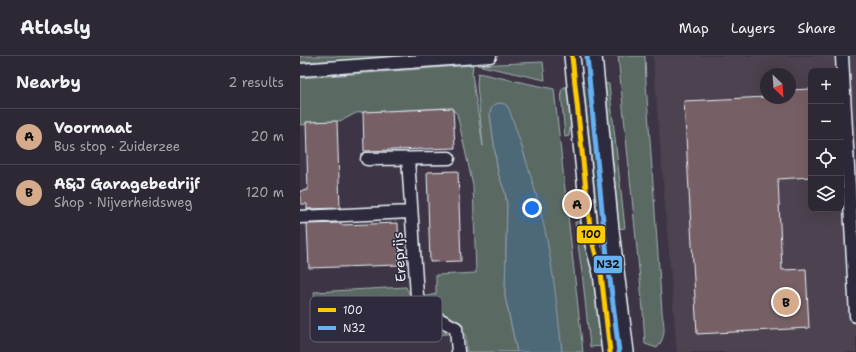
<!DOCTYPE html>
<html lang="en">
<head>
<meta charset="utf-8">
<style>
  :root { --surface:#2e2834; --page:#3a3440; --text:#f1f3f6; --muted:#a7a6ac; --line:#49444f; --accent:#d6ab8b }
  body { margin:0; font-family:"Shantell Sans",sans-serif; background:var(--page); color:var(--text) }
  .controls { position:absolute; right:12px; top:12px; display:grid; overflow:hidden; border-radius:8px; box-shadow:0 4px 16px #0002 }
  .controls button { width:36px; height:36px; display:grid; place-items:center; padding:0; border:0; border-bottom:1px solid var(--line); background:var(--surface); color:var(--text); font:20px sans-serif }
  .compass { position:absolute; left:460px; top:12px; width:36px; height:36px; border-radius:50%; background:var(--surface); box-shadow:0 4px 16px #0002; rotate:155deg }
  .you { position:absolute; left:232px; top:152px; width:14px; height:14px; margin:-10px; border:3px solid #fff; border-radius:50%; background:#1a73e8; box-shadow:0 0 0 6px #1a73e833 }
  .badge { display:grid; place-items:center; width:26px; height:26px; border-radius:50%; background:var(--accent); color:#111; font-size:13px; font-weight:700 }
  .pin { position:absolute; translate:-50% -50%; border:2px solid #fff; box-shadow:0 1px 4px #0006 }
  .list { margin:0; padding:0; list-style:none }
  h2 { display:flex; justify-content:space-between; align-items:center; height:52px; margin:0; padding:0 16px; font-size:17px }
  h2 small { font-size:13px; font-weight:400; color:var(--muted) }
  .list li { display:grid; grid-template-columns:26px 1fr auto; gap:12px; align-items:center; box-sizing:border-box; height:56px; padding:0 16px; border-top:1px solid var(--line) }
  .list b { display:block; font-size:15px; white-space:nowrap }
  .list p { margin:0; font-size:13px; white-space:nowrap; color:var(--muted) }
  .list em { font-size:13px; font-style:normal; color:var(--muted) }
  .icon { flex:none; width:22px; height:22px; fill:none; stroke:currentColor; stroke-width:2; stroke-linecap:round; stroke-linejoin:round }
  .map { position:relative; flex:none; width:556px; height:296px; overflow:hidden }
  header { display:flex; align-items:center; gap:24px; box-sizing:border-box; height:56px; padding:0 20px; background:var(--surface); border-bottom:1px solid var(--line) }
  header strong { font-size:19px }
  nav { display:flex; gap:22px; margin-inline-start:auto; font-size:14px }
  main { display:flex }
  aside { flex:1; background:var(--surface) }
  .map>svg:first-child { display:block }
  .built { fill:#4e424f; fill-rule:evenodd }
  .green { fill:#5a6b64; stroke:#a1aeae }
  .water { fill:#4e6777; stroke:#8c9eab }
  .building { fill:#776065; stroke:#e8f1f8 }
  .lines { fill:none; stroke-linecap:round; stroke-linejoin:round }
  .minor-casing { stroke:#e8f1f8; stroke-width:15 }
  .tertiary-casing { stroke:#e8f1f8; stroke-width:18 }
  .minor { stroke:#2f2a3d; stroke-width:12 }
  .tertiary { stroke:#2f2a3d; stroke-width:15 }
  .bus-1-casing { stroke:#2f2a3d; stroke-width:8 }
  .bus-2-casing { stroke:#2f2a3d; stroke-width:8 }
  .bus-1 { stroke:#fc0; stroke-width:5 }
  .bus-2 { stroke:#66b1f2; stroke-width:5 }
  .labels { text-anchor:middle; stroke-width:3; stroke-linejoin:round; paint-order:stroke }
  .street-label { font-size:14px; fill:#e8f1f8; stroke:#2f2a3d }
  .key { fill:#2f2a3d; stroke:#666675; stroke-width:1 }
  .key-label { font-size:11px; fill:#e8f1f8 }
  .line-badge { stroke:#2f2a3d; stroke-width:1.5 }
  .pale-badge-label { font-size:11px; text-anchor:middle; font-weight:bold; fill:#111 }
</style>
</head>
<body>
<header>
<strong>Atlasly</strong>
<nav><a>Map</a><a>Layers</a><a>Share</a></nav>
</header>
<main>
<aside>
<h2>Nearby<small>2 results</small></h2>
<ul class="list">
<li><span class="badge">A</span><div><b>Voormaat</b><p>Bus stop · Zuiderzee</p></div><em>20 m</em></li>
<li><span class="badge">B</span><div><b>A&amp;J Garagebedrijf</b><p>Shop · Nijverheidsweg</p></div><em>120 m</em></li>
</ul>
</aside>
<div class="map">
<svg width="556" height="296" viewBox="0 0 556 296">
  <rect width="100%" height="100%" fill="#3d3545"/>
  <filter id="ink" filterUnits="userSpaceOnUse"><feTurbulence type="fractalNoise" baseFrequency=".025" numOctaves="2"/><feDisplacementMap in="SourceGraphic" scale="8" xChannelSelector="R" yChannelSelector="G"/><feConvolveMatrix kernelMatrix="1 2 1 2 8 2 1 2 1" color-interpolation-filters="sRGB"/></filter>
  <g filter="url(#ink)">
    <path class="built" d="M 353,0 L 556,0 L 556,296 L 377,296 ZM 511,15 L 541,15 L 541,153 L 511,153 ZM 466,18 L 490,18 L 490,42 L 466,42 Z"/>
    <path class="green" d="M 0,0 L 101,0 L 101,2 L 0,6 Z
      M 318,0 L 345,0 L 346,27 L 362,256 C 364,271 367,279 357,292 L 345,288 L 343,254 Z
      M 243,6 L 245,24 L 177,9 Z
      M 173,9 L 172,18 L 183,90 L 177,29 L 178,17 L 254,33 L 283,296 L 262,296 L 247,185 L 223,95 L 207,50 C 199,44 191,49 190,58 L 198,117 L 205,136 L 207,148 L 205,240 L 217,296 L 166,296 L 166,282 L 164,276 L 128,255 L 127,240 L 136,238 L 136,219 L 176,217 L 173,130 L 157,58 L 152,53 L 144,52 L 56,57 L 43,64 L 29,67 L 0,69 L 0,22 Z
      M 302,27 L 309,28 L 325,172 L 316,173 Z
      M 294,29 L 321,290 L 313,291 L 296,189 L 279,30 Z
      M 264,31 L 270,31 L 272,58 L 269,80 L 265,81 L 261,35 Z
      M 285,165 L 293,203 L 304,290 L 290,291 L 283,225 L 275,166 Z
      M 106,231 L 119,257 L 148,278 L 18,284 L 14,236 Z"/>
    <path class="water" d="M 198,47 L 205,48 L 209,53 C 224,96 238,140 247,184 C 254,221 258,259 262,296 L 217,296 L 205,240 L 207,148 L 205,136 L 198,117 L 190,58 C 191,52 192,50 198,47 Z"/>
    <path class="building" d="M 511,33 L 511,121 L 478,123 L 482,214 L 506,213 L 509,272 L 397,278 L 384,45 L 466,41 L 490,42 L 490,34 Z
      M 153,52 L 155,92 L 64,95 L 63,56 Z
      M 37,65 L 40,152 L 7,153 L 7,148 L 0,148 L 0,135 L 8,134 L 6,66 Z
      M 158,115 L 161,205 L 130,206 L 127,116 Z
      M 41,167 L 41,169 L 98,167 L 99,209 L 9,212 L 7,168 Z"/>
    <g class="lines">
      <defs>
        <path id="minor" d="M 542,0 L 556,260
          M 0,14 L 190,0
          M 67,103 L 149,102
          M 108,103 L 117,240 L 125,256 L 156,272 L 158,296
          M 0,161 L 111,156"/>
        <path id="tertiary" d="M 272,0 L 289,164 L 291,181 L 301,217 L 310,296
          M 294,0 L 311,174 L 326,296"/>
      </defs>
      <use href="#minor" class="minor-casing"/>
      <use href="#tertiary" class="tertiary-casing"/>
      <use href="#minor" class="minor"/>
      <use href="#tertiary" class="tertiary"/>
      <defs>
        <path id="bus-1" d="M 272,0 L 291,181 L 301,217 L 310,296"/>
        <path id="bus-2" d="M 287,1 L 304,175 L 319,296"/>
      </defs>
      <use href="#bus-1" class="bus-1-casing"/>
      <use href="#bus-2" class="bus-2-casing"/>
      <use href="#bus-1" class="bus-1"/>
      <use href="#bus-2" class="bus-2"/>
    </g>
  </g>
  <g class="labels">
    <g class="street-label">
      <text transform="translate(99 201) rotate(-94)" y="5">Ereprijs</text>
    </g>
  </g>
  <rect x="10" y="240" width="132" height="46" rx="6" class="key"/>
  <rect x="18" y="252" width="18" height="4" fill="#fc0"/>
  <rect x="18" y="270" width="18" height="4" fill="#66b1f2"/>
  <g class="key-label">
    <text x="43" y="258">100</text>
    <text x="43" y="276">N32</text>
  </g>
  <g class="line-badge">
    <rect x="276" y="169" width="30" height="19" rx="4" fill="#fc0"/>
    <rect x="293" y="199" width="30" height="19" rx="4" fill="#66b1f2"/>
  </g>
  <g class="pale-badge-label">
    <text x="291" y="182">100</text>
    <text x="308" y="212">N32</text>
  </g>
</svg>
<div class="controls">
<button>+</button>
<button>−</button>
<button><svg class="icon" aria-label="locate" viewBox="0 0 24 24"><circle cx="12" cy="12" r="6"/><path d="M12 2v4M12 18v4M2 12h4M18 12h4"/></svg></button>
<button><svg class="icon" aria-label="layers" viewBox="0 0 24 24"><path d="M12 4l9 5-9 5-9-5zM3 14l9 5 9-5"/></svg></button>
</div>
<svg class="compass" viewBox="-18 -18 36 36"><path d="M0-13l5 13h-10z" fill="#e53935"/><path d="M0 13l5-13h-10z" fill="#a7a6ac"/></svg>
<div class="you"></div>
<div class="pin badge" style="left:277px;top:148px">A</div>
<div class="pin badge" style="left:486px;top:246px">B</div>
</div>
</main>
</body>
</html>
